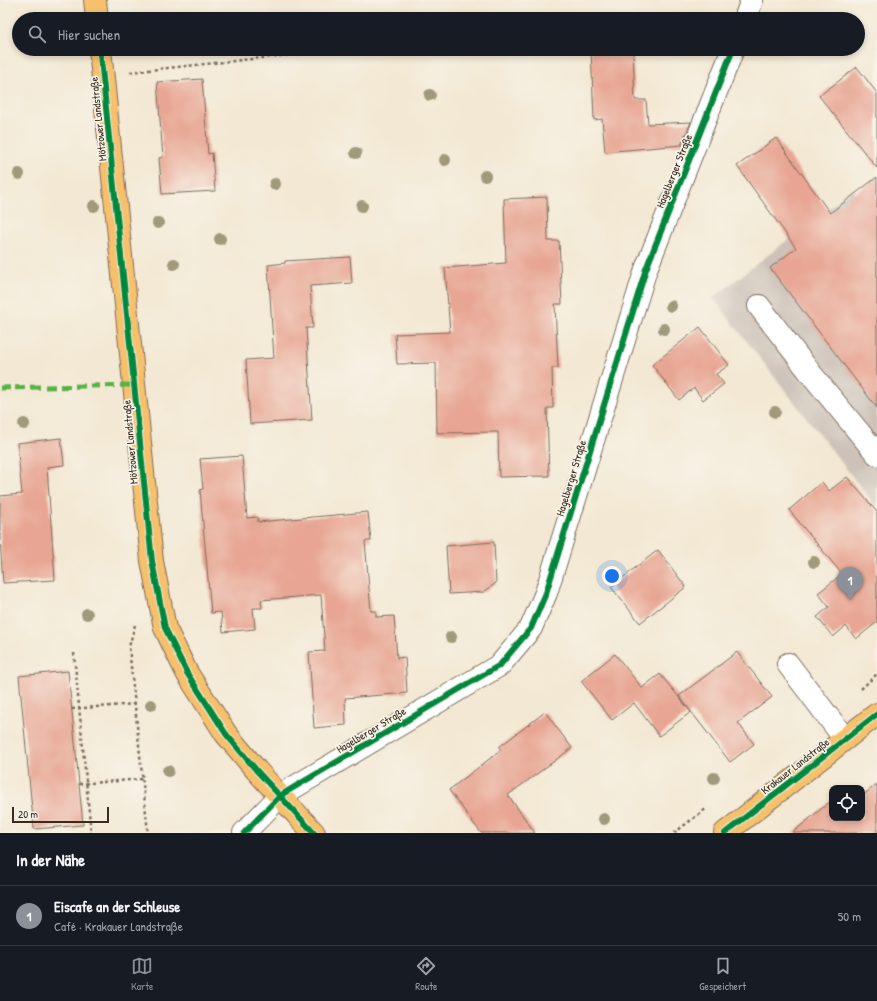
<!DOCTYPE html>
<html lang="de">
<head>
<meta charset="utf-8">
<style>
  :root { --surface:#171b24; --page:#20242c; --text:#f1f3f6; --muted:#9ea1a6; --line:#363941; --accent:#8c9099 }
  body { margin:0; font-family:"Patrick Hand",sans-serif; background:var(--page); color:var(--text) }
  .controls { position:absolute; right:12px; bottom:12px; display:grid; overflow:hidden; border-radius:8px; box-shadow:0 2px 6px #0003 }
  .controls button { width:36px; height:36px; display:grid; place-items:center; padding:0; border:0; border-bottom:1px solid var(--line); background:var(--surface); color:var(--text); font:20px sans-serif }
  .scale { position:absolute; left:12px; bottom:10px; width:97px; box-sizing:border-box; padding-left:4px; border:2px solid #3b2a1e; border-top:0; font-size:11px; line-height:14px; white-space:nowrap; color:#3b2a1e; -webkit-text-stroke:3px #f7f3e8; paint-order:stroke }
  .you { position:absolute; left:612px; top:576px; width:14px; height:14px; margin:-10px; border:3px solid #fff; border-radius:50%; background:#1a73e8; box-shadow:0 0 0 6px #1a73e833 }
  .badge { display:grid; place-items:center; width:26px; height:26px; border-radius:50%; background:var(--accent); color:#fff; font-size:13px; font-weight:700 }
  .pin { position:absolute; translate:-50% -33px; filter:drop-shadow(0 1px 2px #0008) }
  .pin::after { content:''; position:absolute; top:21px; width:14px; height:12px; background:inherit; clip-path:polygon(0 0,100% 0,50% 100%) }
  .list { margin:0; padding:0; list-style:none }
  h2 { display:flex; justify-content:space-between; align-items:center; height:52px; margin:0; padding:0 16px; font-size:17px }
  h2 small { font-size:13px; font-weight:400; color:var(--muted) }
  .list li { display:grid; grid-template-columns:26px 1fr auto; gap:12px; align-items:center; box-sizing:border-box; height:60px; padding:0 16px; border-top:1px solid var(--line) }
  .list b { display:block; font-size:15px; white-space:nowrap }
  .list p { margin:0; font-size:13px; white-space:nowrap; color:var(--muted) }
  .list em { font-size:13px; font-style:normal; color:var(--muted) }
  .icon { flex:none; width:22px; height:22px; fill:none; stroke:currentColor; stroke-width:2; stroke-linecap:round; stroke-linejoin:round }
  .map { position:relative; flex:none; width:877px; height:833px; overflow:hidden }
  .search { position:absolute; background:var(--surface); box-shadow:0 2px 6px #0003; left:12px; right:12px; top:12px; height:44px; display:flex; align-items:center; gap:10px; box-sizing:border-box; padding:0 14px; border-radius:22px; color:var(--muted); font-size:15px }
  .sheet { height:112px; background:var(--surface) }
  nav { display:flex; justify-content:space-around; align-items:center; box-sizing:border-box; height:56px; border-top:1px solid var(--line); background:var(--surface); font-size:11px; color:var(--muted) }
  nav a { display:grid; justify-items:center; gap:2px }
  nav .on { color:var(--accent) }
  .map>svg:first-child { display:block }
  .industrial { fill:#cdc2b9 }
  .building { fill:#e8a593 }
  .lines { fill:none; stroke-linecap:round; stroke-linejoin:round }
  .minor-casing { stroke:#7b6c5d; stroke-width:24 }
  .major-casing { stroke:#7b6c5d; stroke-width:24 }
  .path { stroke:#7b6c5d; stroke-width:2.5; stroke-dasharray:3 3; stroke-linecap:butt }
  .minor { stroke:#fff; stroke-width:22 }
  .major { stroke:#f7c06c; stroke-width:22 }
  .quiet { stroke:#57b245; stroke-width:5; stroke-dasharray:10 5; stroke-linecap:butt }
  .cycleway-casing { stroke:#f7f3e8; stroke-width:8 }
  .cycleway { stroke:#00873e; stroke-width:6 }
  .tree { fill:#a0997c }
  .labels { text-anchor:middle; stroke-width:3.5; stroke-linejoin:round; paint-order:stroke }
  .street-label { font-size:11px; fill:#3b2a1e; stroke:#f7f3e8 }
</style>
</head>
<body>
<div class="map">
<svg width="877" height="833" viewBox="0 0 877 833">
  <rect width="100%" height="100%" fill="#f7f3e8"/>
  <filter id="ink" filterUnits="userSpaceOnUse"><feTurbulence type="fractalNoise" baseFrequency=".025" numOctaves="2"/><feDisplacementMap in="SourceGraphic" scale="8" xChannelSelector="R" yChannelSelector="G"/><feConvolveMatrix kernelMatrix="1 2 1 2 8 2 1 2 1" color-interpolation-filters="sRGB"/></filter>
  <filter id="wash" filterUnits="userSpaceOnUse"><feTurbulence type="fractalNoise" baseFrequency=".012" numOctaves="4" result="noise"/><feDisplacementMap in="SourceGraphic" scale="16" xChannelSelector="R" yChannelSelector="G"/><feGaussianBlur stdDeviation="0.9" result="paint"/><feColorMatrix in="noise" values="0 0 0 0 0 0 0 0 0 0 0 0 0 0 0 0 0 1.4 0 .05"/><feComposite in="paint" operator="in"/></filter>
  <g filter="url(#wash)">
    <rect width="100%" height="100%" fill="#f3e8d3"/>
    <path class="industrial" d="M 853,189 L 877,220 L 877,508 L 713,298 Z"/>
    <g id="blocks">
      <path class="building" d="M 591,49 L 633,49 L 635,100 L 646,100 L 648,124 L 691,122 L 681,145 L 605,152 L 602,119 L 594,120 Z
        M 857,67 L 877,93 L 877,168 L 819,96 Z
        M 202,79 L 208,154 L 212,153 L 215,191 L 162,194 L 159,158 L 163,157 L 157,82 Z
        M 776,138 L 830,213 L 877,177 L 877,408 L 770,268 L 796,248 L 737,166 Z
        M 547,197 L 548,241 L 559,241 L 562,304 L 555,304 L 558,368 L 552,368 L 553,408 L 547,408 L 549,476 L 499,477 L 498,432 L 437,433 L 436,363 L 397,364 L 395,334 L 450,332 L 445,268 L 506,263 L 504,199 Z
        M 350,257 L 352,283 L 310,286 L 313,328 L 306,328 L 312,420 L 250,424 L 246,360 L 274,358 L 268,265 L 285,263 L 285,261 Z
        M 700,327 L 729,365 L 716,374 L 724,384 L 703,400 L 694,388 L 679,400 L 652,365 Z
        M 61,438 L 64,465 L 47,467 L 55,580 L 3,583 L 0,540 L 0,496 L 22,494 L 17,443 Z
        M 242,456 L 247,518 L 258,517 L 258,522 L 368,512 L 371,541 L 365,541 L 371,611 L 376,611 L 376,617 L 394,616 L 397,658 L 405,657 L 407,693 L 345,698 L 346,725 L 314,728 L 309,652 L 325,651 L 321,595 L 261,600 L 262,608 L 253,608 L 255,629 L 223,632 L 221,612 L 211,613 L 200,490 L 203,489 L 200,459 Z
        M 847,477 L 877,512 L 877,622 L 856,639 L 846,626 L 833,637 L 817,617 L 829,607 L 818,593 L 842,574 L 789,510 L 822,482 L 829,491 Z
        M 494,542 L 496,583 L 484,592 L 449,594 L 446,546 Z
        M 658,550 L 686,587 L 640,623 L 611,587 Z
        M 737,652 L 772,697 L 738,723 L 754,744 L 730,762 L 679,696 Z
        M 615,654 L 642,688 L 660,674 L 691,712 L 659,736 L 634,703 L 612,720 L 581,681 Z
        M 68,671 L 83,825 L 34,829 L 19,676 Z
        M 545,712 L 572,748 L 508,795 L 535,833 L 481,833 L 449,790 L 501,750 L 499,747 Z
        M 877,784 L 877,833 L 792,833 L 832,800 L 832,818 L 862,818 L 862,796 Z"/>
    </g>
  </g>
  <g filter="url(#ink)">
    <use href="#blocks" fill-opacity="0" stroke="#7b6c5d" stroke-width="1"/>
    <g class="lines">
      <defs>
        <path id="minor" d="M 745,19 L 752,0
          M 759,306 L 812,375 L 877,454
          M 788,664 L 845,739
          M 244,833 L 281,795 L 500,665 L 531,628 L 546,593 L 646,269 L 733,49"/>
        <path id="major" d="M 95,0 L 97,19
          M 100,49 L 152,561 L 165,628 L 187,673 L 226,734 L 257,771 L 314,833
          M 725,833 L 877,714"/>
      </defs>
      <use href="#minor" class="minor-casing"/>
      <use href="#major" class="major-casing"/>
      <path class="path" d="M 130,72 L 346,49
        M 135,625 L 129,647 L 148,833
        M 74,653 L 91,833
        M 861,689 L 877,674
        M 72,709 L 135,704
        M 79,784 L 142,779
        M 674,833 L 707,808"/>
      <use href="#minor" class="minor"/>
      <use href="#major" class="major"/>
      <path class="quiet" d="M 0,388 L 135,385"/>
      <defs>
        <path id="cycleway" d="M 100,49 L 152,561 L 165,628 L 187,673 L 226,734 L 257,771 L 314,833
          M 244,833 L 281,795 L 500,665 L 531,628 L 546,593 L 646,269 L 733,49
          M 725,833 L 877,714"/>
      </defs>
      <use href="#cycleway" class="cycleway-casing"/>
      <use href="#cycleway" class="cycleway"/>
    </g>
    <g class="tree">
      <circle cx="430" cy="95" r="6"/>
      <circle cx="356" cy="153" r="6"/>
      <circle cx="445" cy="160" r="6"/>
      <circle cx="19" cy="174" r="6"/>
      <circle cx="485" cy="176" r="6"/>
      <circle cx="275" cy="184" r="6"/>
      <circle cx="94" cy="206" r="6"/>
      <circle cx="362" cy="206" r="6"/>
      <circle cx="158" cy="223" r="6"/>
      <circle cx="220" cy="239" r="6"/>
      <circle cx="174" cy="264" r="6"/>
      <circle cx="671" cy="306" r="6"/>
      <circle cx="664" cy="329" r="6"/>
      <circle cx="775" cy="412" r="6"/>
      <circle cx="24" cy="424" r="6"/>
      <circle cx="814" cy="562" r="6"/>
      <circle cx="87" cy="614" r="6"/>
      <circle cx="451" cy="637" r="6"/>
      <circle cx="151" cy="705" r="6"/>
      <circle cx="168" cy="771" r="6"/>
      <circle cx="714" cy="778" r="6"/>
      <circle cx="604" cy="819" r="6"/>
    </g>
  </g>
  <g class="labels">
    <g class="street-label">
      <text transform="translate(98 119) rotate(-96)" y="4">Mötzower Landstraße</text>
      <text transform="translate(674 171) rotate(-68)" y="4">Hagelberger Straße</text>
      <text transform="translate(130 442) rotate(-95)" y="4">Mötzower Landstraße</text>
      <text transform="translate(571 478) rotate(-73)" y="4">Hagelberger Straße</text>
      <text transform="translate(371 730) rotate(-31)" y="4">Hagelberger Straße</text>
      <text transform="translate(795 766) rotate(-38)" y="4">Krakauer Landstraße</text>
    </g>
  </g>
</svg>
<div class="controls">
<button><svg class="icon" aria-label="locate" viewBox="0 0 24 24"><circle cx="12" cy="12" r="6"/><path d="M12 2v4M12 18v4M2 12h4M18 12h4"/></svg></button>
</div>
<div class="scale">20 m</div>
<div class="you"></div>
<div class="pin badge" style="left:850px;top:600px">1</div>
<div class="search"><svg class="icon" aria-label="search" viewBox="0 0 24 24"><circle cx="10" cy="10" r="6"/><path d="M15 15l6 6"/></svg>Hier suchen</div>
</div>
<section class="sheet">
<h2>In der Nähe<small></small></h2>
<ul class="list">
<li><span class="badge">1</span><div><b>Eiscafe an der Schleuse</b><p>Café · Krakauer Landstraße</p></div><em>50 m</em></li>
</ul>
</section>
<nav>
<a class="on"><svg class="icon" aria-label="map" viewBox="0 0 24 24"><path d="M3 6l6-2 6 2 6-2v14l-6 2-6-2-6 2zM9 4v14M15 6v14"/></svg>Karte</a>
<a><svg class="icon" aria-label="directions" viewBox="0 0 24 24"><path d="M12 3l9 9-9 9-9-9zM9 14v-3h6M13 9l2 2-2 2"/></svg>Route</a>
<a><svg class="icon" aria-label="saved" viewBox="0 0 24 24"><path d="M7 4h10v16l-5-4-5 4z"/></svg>Gespeichert</a>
</nav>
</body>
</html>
